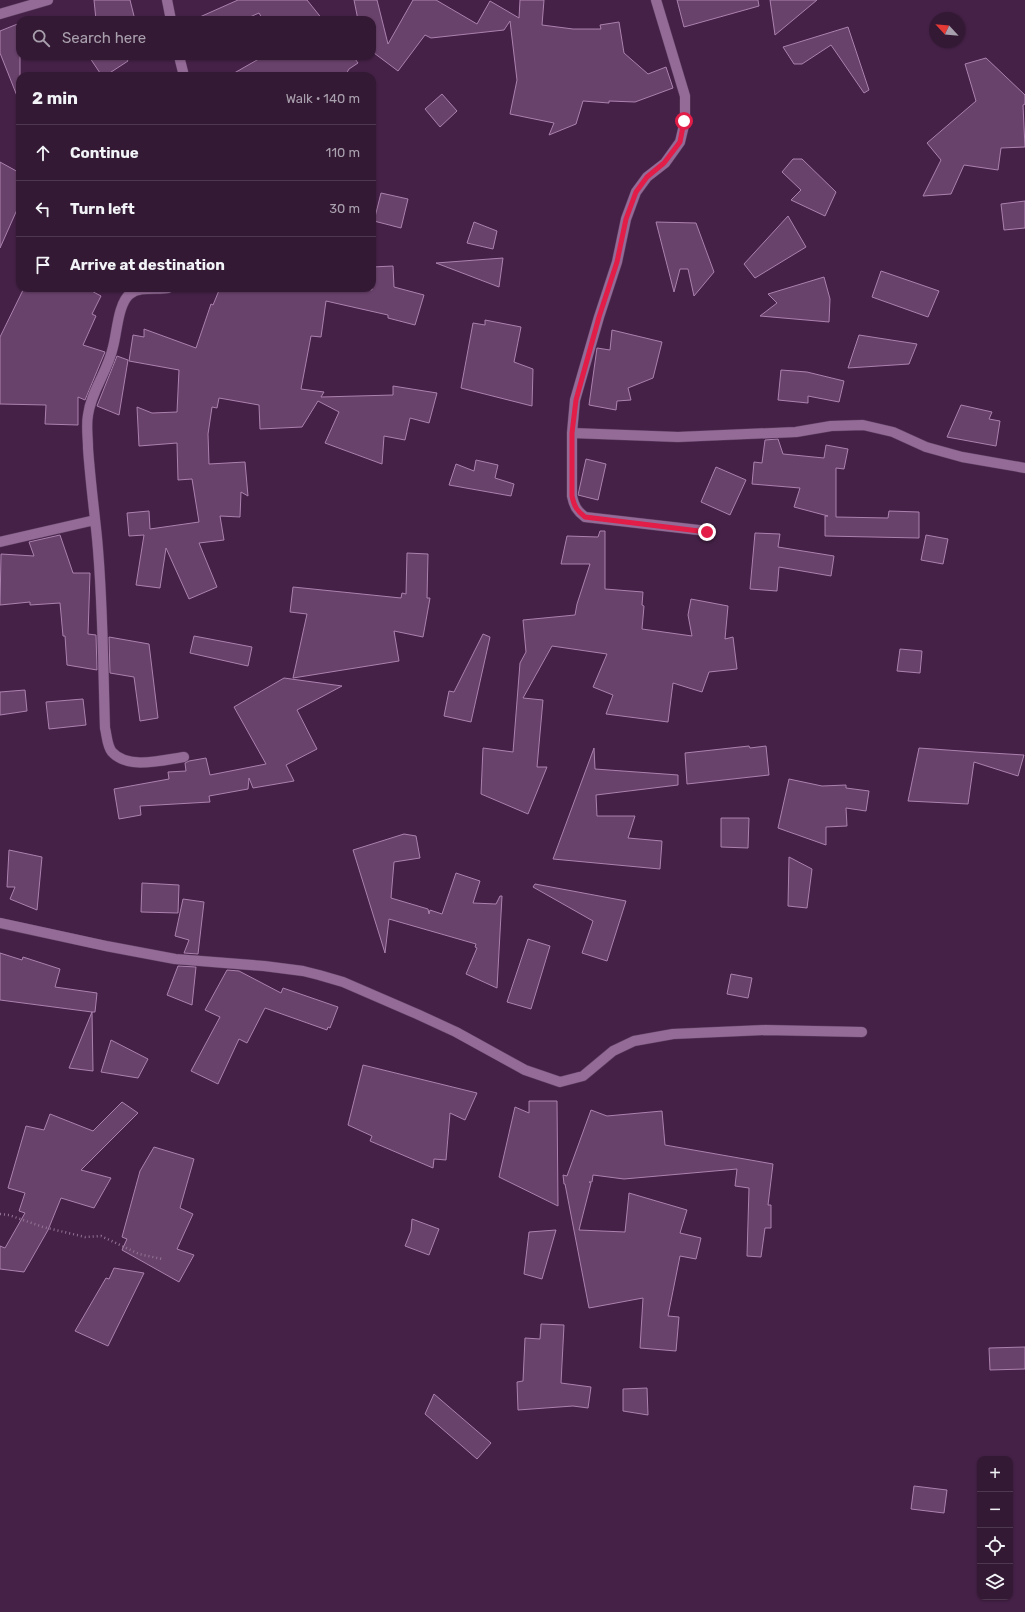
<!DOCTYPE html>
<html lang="en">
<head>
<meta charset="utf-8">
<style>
  :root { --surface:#341935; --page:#3c223d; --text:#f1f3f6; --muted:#a9a0ad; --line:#4e3850 }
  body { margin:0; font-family:Rubik,sans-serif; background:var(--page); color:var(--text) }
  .controls { position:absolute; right:12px; bottom:12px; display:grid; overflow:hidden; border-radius:8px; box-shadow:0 1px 3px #0004 }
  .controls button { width:36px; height:36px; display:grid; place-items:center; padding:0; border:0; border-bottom:1px solid var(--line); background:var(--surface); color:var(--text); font:20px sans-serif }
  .compass { position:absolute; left:929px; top:12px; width:36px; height:36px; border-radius:50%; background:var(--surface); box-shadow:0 1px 3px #0004; rotate:296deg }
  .stop { position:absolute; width:12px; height:12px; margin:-9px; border:3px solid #e11d48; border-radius:50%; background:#fff }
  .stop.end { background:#e11d48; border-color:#fff; box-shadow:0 1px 4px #0008 }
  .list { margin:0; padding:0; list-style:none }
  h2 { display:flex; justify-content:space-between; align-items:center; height:52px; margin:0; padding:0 16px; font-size:17px }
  h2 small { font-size:13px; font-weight:400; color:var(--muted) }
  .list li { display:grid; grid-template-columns:26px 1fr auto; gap:12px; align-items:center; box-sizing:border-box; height:56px; padding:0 16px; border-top:1px solid var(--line) }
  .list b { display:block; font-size:15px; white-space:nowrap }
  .list em { font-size:13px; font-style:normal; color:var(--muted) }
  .icon { flex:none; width:22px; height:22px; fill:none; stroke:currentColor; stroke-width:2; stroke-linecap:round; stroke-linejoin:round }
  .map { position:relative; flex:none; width:1025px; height:1612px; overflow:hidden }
  .search { position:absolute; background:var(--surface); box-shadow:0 1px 3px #0004; left:16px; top:16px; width:360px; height:44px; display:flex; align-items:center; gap:10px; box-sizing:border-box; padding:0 14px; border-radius:12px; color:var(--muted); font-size:15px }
  .panel { position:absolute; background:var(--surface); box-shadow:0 1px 3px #0004; left:16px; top:72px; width:360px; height:220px; border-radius:12px }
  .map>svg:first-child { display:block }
  .building { fill:#69426b; stroke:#ab81ae }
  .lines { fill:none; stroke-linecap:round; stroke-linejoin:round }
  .minor-casing { stroke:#5e3f61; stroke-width:11 }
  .path { stroke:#917493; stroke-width:2.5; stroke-dasharray:1 3; stroke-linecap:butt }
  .minor { stroke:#946b97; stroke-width:10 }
  .route { stroke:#e11d48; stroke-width:5 }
</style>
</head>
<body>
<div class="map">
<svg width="1025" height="1612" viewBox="0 0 1025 1612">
  <rect width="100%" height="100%" fill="#452147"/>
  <path class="building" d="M 94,0 L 130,0 L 135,20 L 96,20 Z
    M 238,0 L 307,0 L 323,20 L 263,20 L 259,13 L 243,20 L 193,20 Z
    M 354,0 L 377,0 L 388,44 L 413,0 L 436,0 L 477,24 L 490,1 L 519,18 L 520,0 L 544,0 L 542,25 L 573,29 L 601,29 L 600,25 L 619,22 L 624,53 L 648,74 L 666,67 L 673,88 L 635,102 L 609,101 L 609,103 L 583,101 L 576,124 L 549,135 L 554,123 L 510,114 L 517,80 L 510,21 L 504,30 L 431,38 L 425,35 L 398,71 L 374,53 L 372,54 L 372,20 L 358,20 Z
    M 677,0 L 758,0 L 759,6 L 684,27 Z
    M 770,0 L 817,0 L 775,35 Z
    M 20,23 L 20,101 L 19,101 L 0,53 L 0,31 Z
    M 848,27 L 869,90 L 864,93 L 831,45 L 802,64 L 794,64 L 783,47 Z
    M 93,56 L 125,56 L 128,61 L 105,76 L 102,76 L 90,58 Z
    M 264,56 L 353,56 L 358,63 L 349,69 L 345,76 L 229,76 Z
    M 986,58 L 1025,95 L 1025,104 L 1023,105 L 1025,147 L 1001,148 L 998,170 L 964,165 L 951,194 L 923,196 L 941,160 L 927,143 L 976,101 L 965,64 Z
    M 442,94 L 457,111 L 440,127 L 425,109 Z
    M 793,159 L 802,159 L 836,192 L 825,216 L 791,200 L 801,190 L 782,172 Z
    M 0,162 L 20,173 L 20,203 L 0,248 Z
    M 381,193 L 408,199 L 401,228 L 374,221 Z
    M 1025,201 L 1025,228 L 1004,230 L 1001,204 Z
    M 788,216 L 806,247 L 755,278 L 744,264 Z
    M 474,222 L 497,231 L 493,249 L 467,243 Z
    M 656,222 L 696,223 L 714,272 L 694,296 L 688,269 L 680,269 L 674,292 Z
    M 503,258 L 499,287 L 436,263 Z
    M 393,266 L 394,287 L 424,295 L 415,325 L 388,318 L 388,315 L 326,301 L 321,337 L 311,336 L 301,389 L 324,392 L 321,397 L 393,395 L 393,386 L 437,393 L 429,423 L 410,418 L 405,440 L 384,436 L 382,464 L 325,443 L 339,412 L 318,401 L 302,427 L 260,429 L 259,405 L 219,398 L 217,408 L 212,407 L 208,434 L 209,464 L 245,462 L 248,496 L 241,492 L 240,517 L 220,516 L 224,540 L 199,543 L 217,587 L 189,599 L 166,548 L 160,588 L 136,585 L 144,535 L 129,536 L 127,513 L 149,511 L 150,529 L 199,522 L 192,479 L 178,480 L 177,443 L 139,446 L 137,407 L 152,413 L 177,412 L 179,370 L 129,361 L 133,335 L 144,337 L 144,329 L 196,348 L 211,304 L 213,305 L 220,288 L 362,288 L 372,290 L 372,267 Z
    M 881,271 L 939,291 L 928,317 L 872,297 Z
    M 824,277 L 830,299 L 829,322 L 760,316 L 777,303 L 768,294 Z
    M 24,288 L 86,288 L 101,296 L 92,314 L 96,316 L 83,345 L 105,352 L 85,400 L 78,397 L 78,425 L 45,424 L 46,405 L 0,404 L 0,337 Z
    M 485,320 L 521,327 L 514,362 L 533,369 L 532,406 L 461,388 L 473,323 L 485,325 Z
    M 612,330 L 662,342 L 653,378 L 628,388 L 631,400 L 617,401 L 616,410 L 589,405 L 597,348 L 610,350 Z
    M 859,335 L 917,344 L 909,364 L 848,368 Z
    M 117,356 L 128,360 L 119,415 L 97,406 Z
    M 781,370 L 807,372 L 844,381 L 839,402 L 808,396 L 808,403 L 778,400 Z
    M 961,405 L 992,412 L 989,419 L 1000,421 L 996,446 L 947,437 Z
    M 778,439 L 783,454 L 824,458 L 826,445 L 848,449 L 844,469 L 836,468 L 836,517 L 888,518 L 889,511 L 919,512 L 919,538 L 825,536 L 825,516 L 828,516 L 794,507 L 800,488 L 752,484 L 754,462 L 762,463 L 765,440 Z
    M 586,459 L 606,464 L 598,500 L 578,495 Z
    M 476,460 L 498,465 L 495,478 L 514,484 L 511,496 L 449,485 L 456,464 L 474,471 Z
    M 716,467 L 746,480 L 730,515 L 701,502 Z
    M 600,531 L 605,531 L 605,589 L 643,592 L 642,605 L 644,606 L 642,629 L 692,636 L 688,615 L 691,599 L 728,606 L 725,639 L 733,637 L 737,669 L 709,672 L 702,692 L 673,683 L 668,722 L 606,714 L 613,695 L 593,687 L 607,654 L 552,646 L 523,698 L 543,700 L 537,767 L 547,767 L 528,814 L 481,794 L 483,748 L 513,752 L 520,663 L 526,652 L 523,620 L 575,615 L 577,604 L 590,564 L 561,564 L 567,536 L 598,537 Z
    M 755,533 L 780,534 L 778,547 L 834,556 L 831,576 L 779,567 L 777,591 L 750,589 Z
    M 60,535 L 73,573 L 90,573 L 88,634 L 96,635 L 97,670 L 67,665 L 65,636 L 63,636 L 60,603 L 30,605 L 30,602 L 0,605 L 1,554 L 34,556 L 29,542 Z
    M 926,535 L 948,539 L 943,564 L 921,560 Z
    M 407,553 L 428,554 L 427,598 L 430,598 L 423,637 L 394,631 L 399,661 L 293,678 L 307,614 L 290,612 L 293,587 L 401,598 L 402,593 L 406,594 Z
    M 483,634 L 490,637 L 471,722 L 444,716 L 449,691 L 454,692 Z
    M 194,636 L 252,647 L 248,666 L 190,653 Z
    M 109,637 L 149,644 L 158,718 L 140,721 L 134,677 L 110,673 Z
    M 900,649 L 922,651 L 920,673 L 897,671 Z
    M 284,678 L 342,686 L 297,710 L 317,749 L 286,765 L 294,781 L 253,788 L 249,778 L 248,789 L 209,796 L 210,802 L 140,806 L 141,815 L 119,819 L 114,789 L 169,779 L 168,772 L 186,771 L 185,763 L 189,761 L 206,758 L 210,775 L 266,764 L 234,707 Z
    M 25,690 L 27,711 L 0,715 L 0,692 Z
    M 83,699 L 86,725 L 49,729 L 46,702 Z
    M 749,746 L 750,748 L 766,746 L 769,775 L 687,784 L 685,753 Z
    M 594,748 L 595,769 L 678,775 L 678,785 L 596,795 L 597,816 L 635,816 L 628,838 L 662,841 L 660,869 L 553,859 Z
    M 919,748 L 975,752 L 1024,755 L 1018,776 L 974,762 L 968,804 L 908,801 Z
    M 789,779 L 822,786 L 846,785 L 846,788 L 869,791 L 866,811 L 846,808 L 847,826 L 826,827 L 826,845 L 778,828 Z
    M 721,818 L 749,818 L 748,848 L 721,847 Z
    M 404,834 L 416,836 L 420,858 L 394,862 L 391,898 L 428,909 L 429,914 L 430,910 L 442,914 L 456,873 L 480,881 L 473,903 L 496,904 L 500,896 L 502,896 L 497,988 L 466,974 L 477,948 L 475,947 L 476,944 L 389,919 L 385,953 L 353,850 Z
    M 9,850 L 42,857 L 37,910 L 10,899 L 15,887 L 7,887 Z
    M 789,857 L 812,869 L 807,908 L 788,906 Z
    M 142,883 L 179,885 L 178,913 L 141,912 Z
    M 535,884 L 626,901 L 607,961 L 582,953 L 593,921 L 533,887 Z
    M 183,899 L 204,902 L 198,954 L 184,953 L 189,940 L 175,936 Z
    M 528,939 L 550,946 L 531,1009 L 507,1002 Z
    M 0,953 L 22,960 L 23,957 L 60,969 L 55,987 L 97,993 L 95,1012 L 92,1012 L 93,1071 L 69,1068 L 92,1012 L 0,1000 Z
    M 178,966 L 196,967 L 192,1005 L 167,995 Z
    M 227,970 L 239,971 L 281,993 L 283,988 L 338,1007 L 330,1028 L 328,1027 L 327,1030 L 265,1008 L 247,1043 L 239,1039 L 218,1084 L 191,1071 L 220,1017 L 205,1010 Z
    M 731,974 L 752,978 L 748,998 L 727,994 Z
    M 111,1040 L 148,1059 L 138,1078 L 101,1072 Z
    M 363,1065 L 477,1093 L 465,1120 L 450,1113 L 446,1160 L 434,1159 L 433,1168 L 370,1141 L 372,1136 L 348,1125 Z
    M 529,1101 L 557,1101 L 558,1206 L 499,1177 L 515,1107 L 529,1113 Z
    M 122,1102 L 138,1113 L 81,1170 L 111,1178 L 94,1208 L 61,1198 L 48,1230 L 24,1272 L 0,1269 L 0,1246 L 5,1248 L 25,1213 L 19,1211 L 25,1193 L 8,1188 L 26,1126 L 44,1130 L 50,1114 L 93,1131 Z
    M 591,1110 L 607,1116 L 662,1111 L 665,1145 L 773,1164 L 768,1205 L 771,1205 L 771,1228 L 765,1228 L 761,1257 L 747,1256 L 749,1188 L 735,1186 L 737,1169 L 624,1179 L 593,1175 L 592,1182 L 589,1182 L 591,1183 L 579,1230 L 625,1232 L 629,1193 L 687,1210 L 680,1233 L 701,1238 L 696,1259 L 680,1256 L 668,1316 L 679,1317 L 676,1351 L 640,1348 L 643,1298 L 589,1308 L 565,1184 L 564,1184 L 563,1175 L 567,1176 Z
    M 154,1147 L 194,1159 L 180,1208 L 193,1214 L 177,1249 L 194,1255 L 179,1282 L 122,1250 L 127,1239 L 122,1237 L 140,1171 Z
    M 412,1219 L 439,1229 L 429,1255 L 405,1246 L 411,1231 Z
    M 556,1230 L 542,1279 L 524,1274 L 529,1232 Z
    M 114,1268 L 144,1273 L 108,1346 L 75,1331 L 106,1278 L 109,1279 Z
    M 541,1324 L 564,1325 L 561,1383 L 591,1387 L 588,1408 L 573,1406 L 518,1410 L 517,1382 L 523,1381 L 525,1338 L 540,1339 Z
    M 1025,1347 L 1025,1369 L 990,1370 L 989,1348 Z
    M 647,1388 L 648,1415 L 623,1411 L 623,1389 Z
    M 434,1394 L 491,1443 L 477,1459 L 425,1414 Z
    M 914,1486 L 947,1490 L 944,1513 L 911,1509 Z"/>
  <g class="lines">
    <defs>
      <path id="minor" d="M 167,0 L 171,20
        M 656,0 L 685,96 L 685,121 L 680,142 L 665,163 L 647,177 L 636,192 L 626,219 L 617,262 L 599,317 L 575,400 L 572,433 L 572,496 C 574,506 577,511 585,517 L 707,531
        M 0,14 L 48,0
        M 179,56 L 184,76
        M 168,288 C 156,290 140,286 130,294 C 118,303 117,333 113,347 C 108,371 91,391 88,415 C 86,426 88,437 88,448 C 90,478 94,508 97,538 C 103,601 103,665 105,728 C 107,736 107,746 112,752 C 128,770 163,760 184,757
        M 572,433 L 678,437 L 796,432 L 831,426 L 863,425 L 893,432 L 926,447 L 962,457 L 1025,468
        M 0,542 L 95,520
        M 0,923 L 106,946 L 175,959 L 264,966 L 303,971 L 319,975 L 343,982 L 417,1014 L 456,1032 L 525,1070 L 560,1082 L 583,1076 L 613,1051 L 634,1041 L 673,1034 L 765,1030 L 862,1032"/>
    </defs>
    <use href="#minor" class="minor-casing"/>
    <path class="path" d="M 0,1214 L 9,1215 L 43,1227 L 85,1237 L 101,1236 L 139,1254 L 162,1259"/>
    <use href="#minor" class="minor"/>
  </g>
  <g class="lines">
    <path class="route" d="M 684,121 L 680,142 L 664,163 L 647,177 L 636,192 L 626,219 L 617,262 L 599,317 L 576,400 L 572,433 L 572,496 C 574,506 577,511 585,517 L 707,532"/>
  </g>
</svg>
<div class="controls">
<button>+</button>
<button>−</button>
<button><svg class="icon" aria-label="locate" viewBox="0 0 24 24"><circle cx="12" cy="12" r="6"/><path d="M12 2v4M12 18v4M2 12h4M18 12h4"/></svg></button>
<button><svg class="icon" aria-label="layers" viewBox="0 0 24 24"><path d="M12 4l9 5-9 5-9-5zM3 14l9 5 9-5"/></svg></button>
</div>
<svg class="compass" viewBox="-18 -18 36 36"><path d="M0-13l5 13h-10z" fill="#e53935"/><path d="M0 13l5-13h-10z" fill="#a9a0ad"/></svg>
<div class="stop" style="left:684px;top:121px"></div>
<div class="stop end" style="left:707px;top:532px"></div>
<div class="search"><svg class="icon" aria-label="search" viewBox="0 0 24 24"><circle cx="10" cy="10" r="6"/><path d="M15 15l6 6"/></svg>Search here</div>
<section class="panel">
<h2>2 min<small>Walk · 140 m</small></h2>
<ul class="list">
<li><svg class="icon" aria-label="ahead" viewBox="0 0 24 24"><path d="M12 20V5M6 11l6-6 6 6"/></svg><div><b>Continue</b></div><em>110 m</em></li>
<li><svg class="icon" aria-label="left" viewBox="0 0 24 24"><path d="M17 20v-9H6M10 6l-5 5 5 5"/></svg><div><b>Turn left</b></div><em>30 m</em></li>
<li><svg class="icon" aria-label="arrive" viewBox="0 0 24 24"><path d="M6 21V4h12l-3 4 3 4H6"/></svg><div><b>Arrive at destination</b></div></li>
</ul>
</section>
</div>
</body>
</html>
